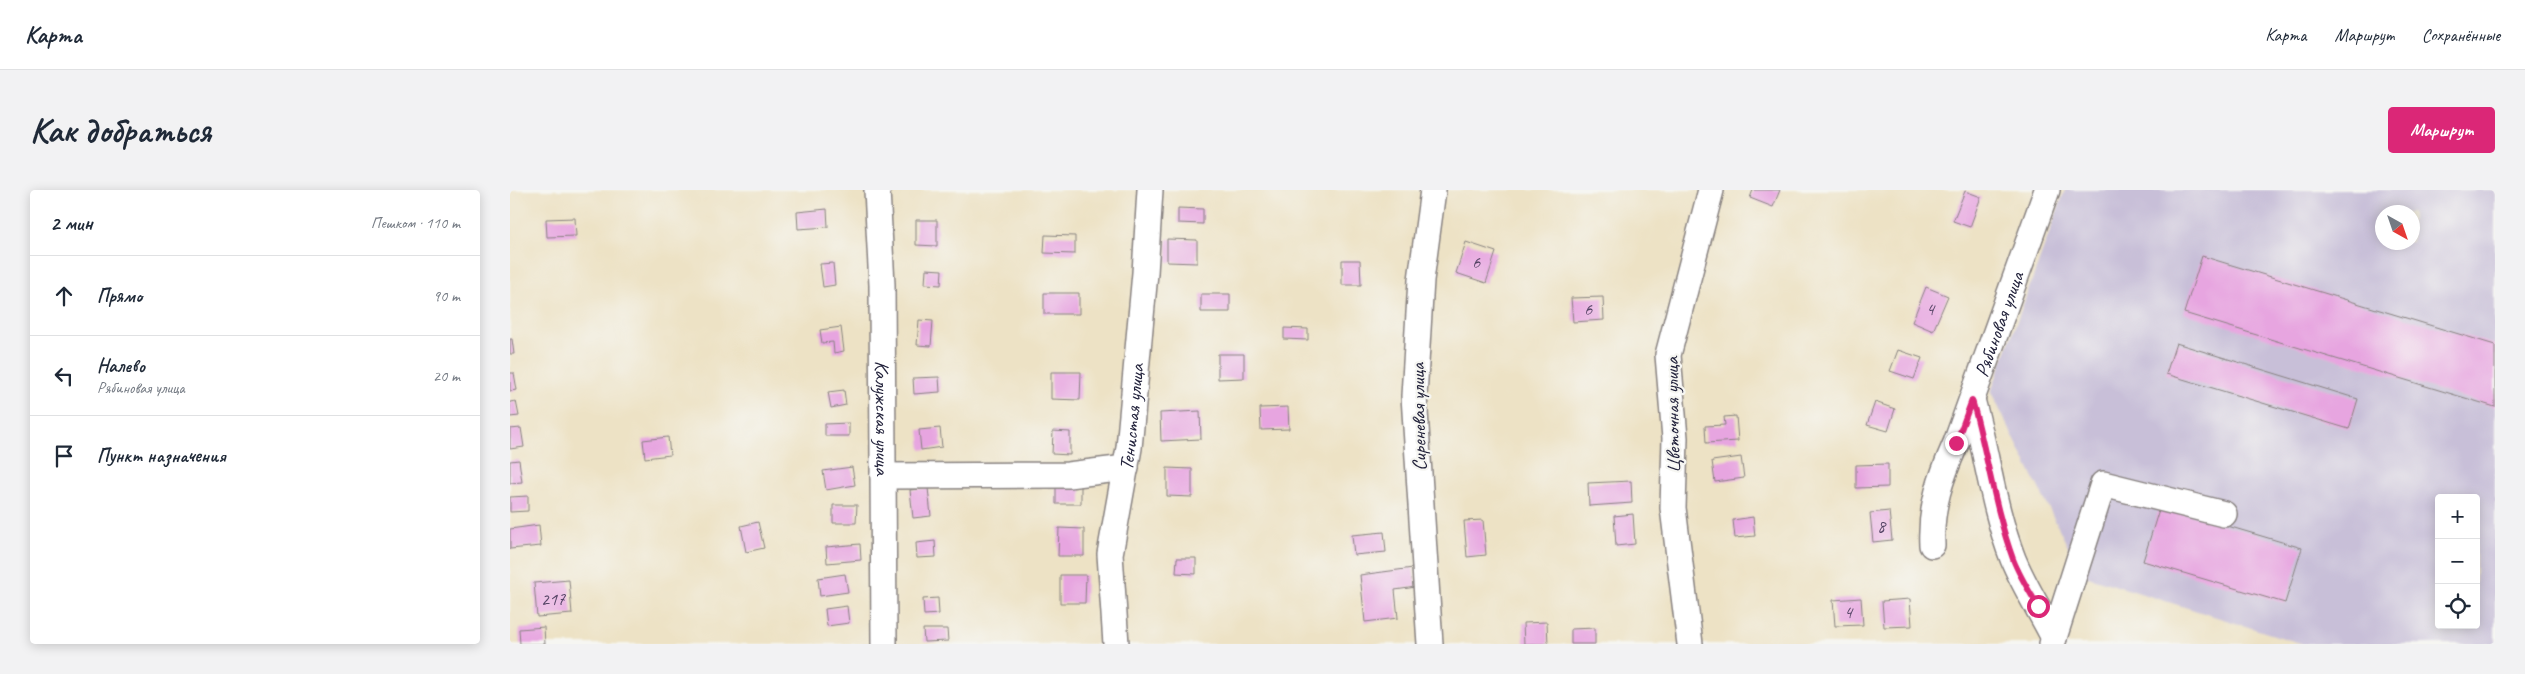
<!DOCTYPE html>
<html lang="ru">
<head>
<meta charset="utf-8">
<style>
  :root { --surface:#fff; --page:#f2f2f3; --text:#1f2937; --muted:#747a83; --line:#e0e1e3; --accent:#db2777 }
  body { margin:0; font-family:Caveat,sans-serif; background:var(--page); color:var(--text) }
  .controls { position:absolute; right:15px; bottom:15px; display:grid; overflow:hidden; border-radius:5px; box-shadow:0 2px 12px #0003 }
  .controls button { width:45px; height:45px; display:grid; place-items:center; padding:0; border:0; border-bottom:1px solid var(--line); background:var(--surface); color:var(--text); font:25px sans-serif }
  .compass { position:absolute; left:1865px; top:15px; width:45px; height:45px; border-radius:50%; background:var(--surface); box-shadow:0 2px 12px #0003; rotate:140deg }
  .stop { position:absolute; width:15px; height:15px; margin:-11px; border:4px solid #db2777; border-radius:50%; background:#fff }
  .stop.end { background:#db2777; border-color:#fff; box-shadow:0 1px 5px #0008 }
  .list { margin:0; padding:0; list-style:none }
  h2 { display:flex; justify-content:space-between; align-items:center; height:65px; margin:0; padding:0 20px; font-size:21px }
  h2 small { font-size:16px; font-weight:400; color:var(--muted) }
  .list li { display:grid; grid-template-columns:32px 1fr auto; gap:15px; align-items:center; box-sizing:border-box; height:80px; padding:0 20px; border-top:1px solid var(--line) }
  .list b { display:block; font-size:19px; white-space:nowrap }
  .list p { margin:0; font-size:16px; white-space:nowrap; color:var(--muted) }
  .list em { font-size:16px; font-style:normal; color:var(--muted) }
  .icon { flex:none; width:28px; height:28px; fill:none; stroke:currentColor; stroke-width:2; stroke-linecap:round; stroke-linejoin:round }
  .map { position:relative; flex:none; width:1985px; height:454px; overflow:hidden; border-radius:5px }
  header { display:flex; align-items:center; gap:30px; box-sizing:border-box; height:70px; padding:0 25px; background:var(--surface); border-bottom:1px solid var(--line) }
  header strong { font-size:24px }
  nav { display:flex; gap:28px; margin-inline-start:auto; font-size:18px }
  .intro { display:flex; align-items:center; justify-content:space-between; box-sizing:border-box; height:120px; padding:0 30px }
  h1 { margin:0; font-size:35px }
  .button { padding:12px 22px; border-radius:5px; background:var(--accent); color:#fff; font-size:18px; font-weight:700 }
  main { display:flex; gap:30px; padding:0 30px }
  aside { flex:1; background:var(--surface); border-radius:5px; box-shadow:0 2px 12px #0003 }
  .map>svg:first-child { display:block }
  .industrial { fill:#c8bfd8; fill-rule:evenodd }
  .building { fill:#e7a5e0 }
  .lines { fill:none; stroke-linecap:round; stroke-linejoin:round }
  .minor-casing { stroke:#888280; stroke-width:28 }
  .minor { stroke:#fff; stroke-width:25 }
  .route { stroke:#db2777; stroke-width:6 }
  .labels { text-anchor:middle; stroke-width:4.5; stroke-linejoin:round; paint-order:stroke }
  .number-label { font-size:18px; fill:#534364 }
  .street-label { font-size:20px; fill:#22223b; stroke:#f6f6f2 }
</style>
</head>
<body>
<header>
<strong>Карта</strong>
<nav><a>Карта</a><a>Маршрут</a><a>Сохранённые</a></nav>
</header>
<div class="intro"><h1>Как добраться</h1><a class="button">Маршрут</a></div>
<main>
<aside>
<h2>2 мин<small>Пешком · 110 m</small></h2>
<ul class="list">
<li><svg class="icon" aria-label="ahead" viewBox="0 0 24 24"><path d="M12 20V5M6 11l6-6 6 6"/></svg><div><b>Прямо</b></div><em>90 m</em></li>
<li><svg class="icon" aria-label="left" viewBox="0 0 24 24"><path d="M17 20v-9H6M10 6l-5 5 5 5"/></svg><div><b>Налево</b><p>Рябиновая улица</p></div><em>20 m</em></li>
<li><svg class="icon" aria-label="arrive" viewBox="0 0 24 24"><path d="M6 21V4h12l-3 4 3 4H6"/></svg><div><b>Пункт назначения</b></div></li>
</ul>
</aside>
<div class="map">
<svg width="1985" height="454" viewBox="0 0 1985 454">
  <rect width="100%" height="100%" fill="#f6f6f2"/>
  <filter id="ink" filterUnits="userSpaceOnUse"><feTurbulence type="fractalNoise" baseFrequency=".02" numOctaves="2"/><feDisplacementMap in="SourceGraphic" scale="10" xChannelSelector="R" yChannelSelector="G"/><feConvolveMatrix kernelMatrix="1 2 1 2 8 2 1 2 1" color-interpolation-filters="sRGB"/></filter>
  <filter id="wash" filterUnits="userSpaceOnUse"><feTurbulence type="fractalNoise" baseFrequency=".0096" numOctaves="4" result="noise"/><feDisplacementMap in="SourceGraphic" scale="20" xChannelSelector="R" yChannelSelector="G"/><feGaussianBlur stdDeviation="1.12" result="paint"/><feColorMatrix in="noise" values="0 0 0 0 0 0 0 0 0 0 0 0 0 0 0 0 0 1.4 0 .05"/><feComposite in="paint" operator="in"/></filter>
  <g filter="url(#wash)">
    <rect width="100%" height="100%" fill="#ede2c5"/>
    <path class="industrial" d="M 1555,0 L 1985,0 L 1985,155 L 1692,67 L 1675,123 L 1985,217 L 1985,454 L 1793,454 L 1572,385 L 1481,202 ZM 1872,22 L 1902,22 L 1902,52 L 1872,52 ZM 1666,153 L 1848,209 L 1839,239 L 1656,184 ZM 1929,308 L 1966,308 L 1966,435 L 1929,435 ZM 1650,316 L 1791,358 L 1775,413 L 1634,371 Z"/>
    <g id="blocks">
      <path class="building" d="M 1243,0 L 1270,0 L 1263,17 L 1240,8 Z
        M 1455,1 L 1471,7 L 1460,37 L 1443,31 Z
        M 668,18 L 693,19 L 693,34 L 668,33 Z
        M 317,19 L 318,37 L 288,39 L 287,22 Z
        M 65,28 L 66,46 L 37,47 L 36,29 Z
        M 406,30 L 427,30 L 427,56 L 406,55 Z
        M 535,45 L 565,46 L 565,64 L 534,63 Z
        M 657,49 L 687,50 L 687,73 L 657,72 Z
        M 956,52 L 986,62 L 976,93 L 946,83 Z
        M 1692,66 L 1985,155 L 1985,217 L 1674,123 Z
        M 832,70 L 850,70 L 851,95 L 832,95 Z
        M 323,73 L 325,95 L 313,97 L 310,74 Z
        M 416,79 L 432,80 L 431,95 L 415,94 Z
        M 1416,97 L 1438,106 L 1423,141 L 1402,132 Z
        M 534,103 L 569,103 L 569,124 L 534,124 Z
        M 691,104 L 720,104 L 720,122 L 691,122 Z
        M 1093,107 L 1094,130 L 1063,132 L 1061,108 Z
        M 409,130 L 423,131 L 421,156 L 407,155 Z
        M 331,137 L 334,161 L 324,163 L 323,152 L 312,153 L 310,140 Z
        M 774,138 L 798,139 L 798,150 L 774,149 Z
        M 0,149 L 2,149 L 4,164 L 0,164 Z
        M 1666,153 L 1848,209 L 1839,239 L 1656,184 Z
        M 1388,160 L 1412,168 L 1404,189 L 1380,181 Z
        M 708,164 L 734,164 L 734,188 L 708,189 Z
        M 541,182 L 571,182 L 570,210 L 541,209 Z
        M 0,183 L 4,183 L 7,200 L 0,201 Z
        M 429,187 L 430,202 L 404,204 L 403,188 Z
        M 334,200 L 336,215 L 321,218 L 318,202 Z
        M 6,211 L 9,226 L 0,227 L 0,212 Z
        M 1365,212 L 1385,219 L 1378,241 L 1357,235 Z
        M 778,217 L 779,239 L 751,240 L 750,218 Z
        M 690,221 L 691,249 L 651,251 L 650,223 Z
        M 1226,226 L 1228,251 L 1196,253 L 1195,236 L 1215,235 L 1214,227 Z
        M 339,233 L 339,246 L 315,246 L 315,234 Z
        M 11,238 L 14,257 L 0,259 L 0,239 Z
        M 430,238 L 432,257 L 411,260 L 409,240 Z
        M 543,241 L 560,242 L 560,265 L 542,264 Z
        M 158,247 L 160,265 L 135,268 L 133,250 Z
        M 1231,267 L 1234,288 L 1205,292 L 1202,271 Z
        M 9,270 L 12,292 L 0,293 L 0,271 Z
        M 1378,274 L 1378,297 L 1346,298 L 1346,275 Z
        M 342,277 L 345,295 L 316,300 L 313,281 Z
        M 657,278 L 682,279 L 682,307 L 657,306 Z
        M 1121,291 L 1122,313 L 1079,316 L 1078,293 Z
        M 546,296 L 571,296 L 571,314 L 546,314 Z
        M 418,298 L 421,326 L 403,328 L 400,300 Z
        M 18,306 L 18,321 L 0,322 L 0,307 Z
        M 323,315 L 347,315 L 346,333 L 323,333 Z
        M 1650,316 L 1792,358 L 1775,413 L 1633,371 Z
        M 1379,321 L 1382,350 L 1363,352 L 1360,323 Z
        M 1123,324 L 1125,354 L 1106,356 L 1104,326 Z
        M 1243,327 L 1245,346 L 1225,348 L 1223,330 Z
        M 973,330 L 976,365 L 957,367 L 954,331 Z
        M 248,332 L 254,358 L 236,362 L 231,336 Z
        M 29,335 L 31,356 L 0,359 L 0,339 Z
        M 549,338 L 574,339 L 574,366 L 548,366 Z
        M 874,342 L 876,362 L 844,365 L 842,345 Z
        M 425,351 L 426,367 L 407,368 L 406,353 Z
        M 350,354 L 351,370 L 317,373 L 316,357 Z
        M 667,368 L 686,368 L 686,384 L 666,383 Z
        M 903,378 L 906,397 L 885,400 L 888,428 L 855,432 L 850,385 Z
        M 335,384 L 338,402 L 310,406 L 308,388 Z
        M 550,385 L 576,385 L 575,413 L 550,413 Z
        M 59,390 L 62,424 L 27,427 L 24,393 Z
        M 428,408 L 429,424 L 414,425 L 413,409 Z
        M 1351,408 L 1353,435 L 1325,436 L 1323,410 Z
        M 1400,409 L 1402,436 L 1374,437 L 1372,411 Z
        M 337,416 L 339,433 L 317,436 L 315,419 Z
        M 1037,432 L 1038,454 L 1014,454 L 1013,433 Z
        M 34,437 L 35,454 L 10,454 L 9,439 Z
        M 1085,438 L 1085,454 L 1061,454 L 1061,439 Z
        M 413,439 L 437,439 L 438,451 L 414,452 Z"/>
    </g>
  </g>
  <g filter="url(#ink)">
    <use href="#blocks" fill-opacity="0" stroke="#888280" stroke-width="1"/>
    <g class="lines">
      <defs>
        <g id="minor">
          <path id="s1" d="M 367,0 L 372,95 L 374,454"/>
          <path d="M 1462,210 C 1477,263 1483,318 1503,369 C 1514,396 1531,422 1544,448"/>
          <path d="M 373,286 L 558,285 L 616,278"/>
          <path id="s2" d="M 1422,355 C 1420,317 1431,287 1446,253 L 1537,0"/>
          <path id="s3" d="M 606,454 L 600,364 L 619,258 L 635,83 L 640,0"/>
          <path d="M 920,454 L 904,206 L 911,90 L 923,0"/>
          <path d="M 1180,454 L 1163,318 L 1165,248 L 1158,165 L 1201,0"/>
          <path d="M 1542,454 L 1593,294 L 1714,324"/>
        </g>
      </defs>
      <use href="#minor" class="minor-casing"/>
      <use href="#minor" class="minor"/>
    </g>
  </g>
  <g class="lines" filter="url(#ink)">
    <path class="route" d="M 1446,253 L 1462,210 C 1477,262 1484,317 1503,369 C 1509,385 1519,401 1528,416"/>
  </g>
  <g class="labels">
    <g class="number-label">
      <text x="966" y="78">6</text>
      <text x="1078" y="125">6</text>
      <text x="1420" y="125">4</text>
      <text x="1371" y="342">8</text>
      <text x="43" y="415">217</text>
      <text x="1338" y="428">4</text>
    </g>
    <g class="street-label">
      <text dy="7" stroke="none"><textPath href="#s2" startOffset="232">Рябиновая улица</textPath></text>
      <text transform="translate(1162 225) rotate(-91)" y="7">Цветочная улица</text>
      <text dy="7" stroke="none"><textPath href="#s1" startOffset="228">Калужская улица</textPath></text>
      <text dy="7" stroke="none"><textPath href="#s3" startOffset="229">Тенистая улица</textPath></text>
      <text transform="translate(908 227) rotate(-91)" y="7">Сиреневая улица</text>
    </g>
  </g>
</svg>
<div class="controls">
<button>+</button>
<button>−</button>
<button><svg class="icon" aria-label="locate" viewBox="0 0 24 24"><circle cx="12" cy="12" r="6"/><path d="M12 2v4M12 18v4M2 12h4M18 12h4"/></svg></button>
</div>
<svg class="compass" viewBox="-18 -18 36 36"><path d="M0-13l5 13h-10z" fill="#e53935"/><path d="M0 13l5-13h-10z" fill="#747a83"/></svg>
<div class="stop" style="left:1528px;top:416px"></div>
<div class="stop end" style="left:1446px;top:253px"></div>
</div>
</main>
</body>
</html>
